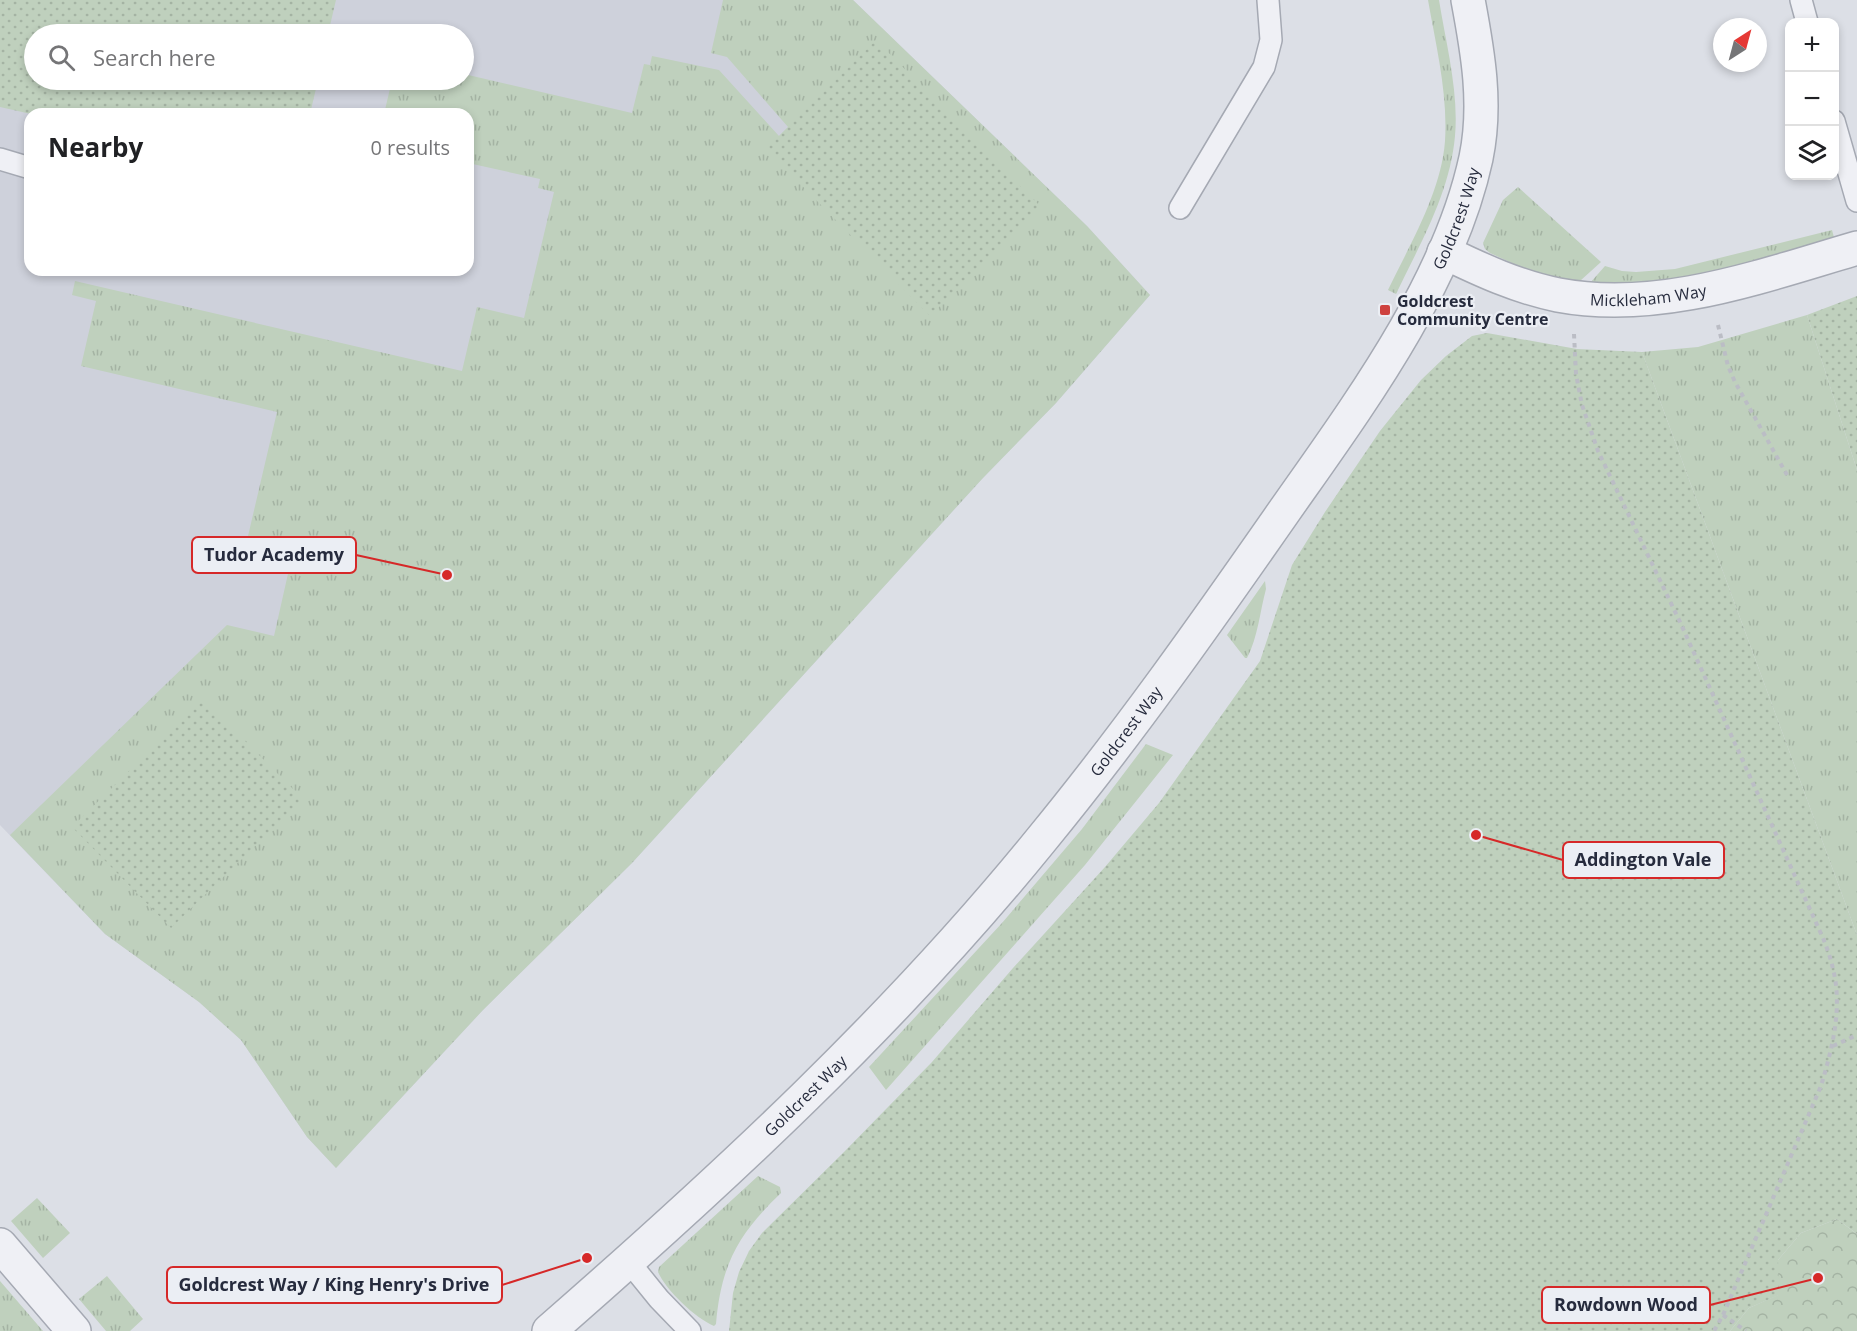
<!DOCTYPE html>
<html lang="en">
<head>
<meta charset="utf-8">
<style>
  :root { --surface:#fff; --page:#f2f2f2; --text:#202124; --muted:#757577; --line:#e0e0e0 }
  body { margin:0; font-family:"Open Sans",sans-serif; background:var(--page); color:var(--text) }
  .controls { position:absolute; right:18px; top:18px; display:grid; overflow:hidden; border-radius:12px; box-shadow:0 3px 9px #0003 }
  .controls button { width:54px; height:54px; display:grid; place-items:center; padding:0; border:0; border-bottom:2px solid var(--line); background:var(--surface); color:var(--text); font:30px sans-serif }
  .compass { position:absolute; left:1713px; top:18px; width:54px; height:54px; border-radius:50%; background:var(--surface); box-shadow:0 3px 9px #0003; rotate:36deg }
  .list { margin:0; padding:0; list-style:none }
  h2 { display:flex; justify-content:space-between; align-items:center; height:78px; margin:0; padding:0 24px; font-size:26px }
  h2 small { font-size:20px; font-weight:400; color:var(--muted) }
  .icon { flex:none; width:33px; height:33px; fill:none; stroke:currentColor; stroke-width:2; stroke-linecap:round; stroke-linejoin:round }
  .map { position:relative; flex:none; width:1857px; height:1331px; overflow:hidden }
  .search { position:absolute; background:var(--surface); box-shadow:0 3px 9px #0003; left:24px; top:24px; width:450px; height:66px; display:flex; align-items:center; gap:15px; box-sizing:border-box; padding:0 21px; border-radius:33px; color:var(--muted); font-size:22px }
  .panel { position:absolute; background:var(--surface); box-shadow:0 3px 9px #0003; left:24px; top:108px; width:450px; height:168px; border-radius:18px }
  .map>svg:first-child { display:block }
  .built { fill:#ced1db; fill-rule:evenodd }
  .grass { fill:url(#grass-tufts) }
  .forest { fill:url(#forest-crowns) }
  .park { fill:url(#park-dots) }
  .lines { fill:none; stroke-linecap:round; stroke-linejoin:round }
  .service-casing { stroke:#a5a9b3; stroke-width:24 }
  .minor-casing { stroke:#a5a9b3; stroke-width:36 }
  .tertiary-casing { stroke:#a5a9b3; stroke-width:36 }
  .path { stroke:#bbbdc5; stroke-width:4; stroke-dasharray:4.5 4.5; stroke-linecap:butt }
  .service { stroke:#eff0f5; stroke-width:21 }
  .minor { stroke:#eff0f5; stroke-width:33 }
  .tertiary { stroke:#eff0f5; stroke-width:33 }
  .poi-dot { fill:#ce413f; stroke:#ebeef4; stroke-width:2 }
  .labels { text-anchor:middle; stroke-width:4.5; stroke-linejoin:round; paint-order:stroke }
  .street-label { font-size:16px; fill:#262b3d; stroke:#ebeef4 }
  .poi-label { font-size:16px; font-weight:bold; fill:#262b3d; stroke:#ebeef4; text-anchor:start }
  .leader { fill:none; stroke:#d62828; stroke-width:2 }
  .callout-dot { fill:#d62828; stroke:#ebeef4; stroke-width:2 }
  .callout { fill:#ebeef4; stroke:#d62828; stroke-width:2 }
  .callout-label { font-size:18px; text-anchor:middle; font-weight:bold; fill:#262b3d }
</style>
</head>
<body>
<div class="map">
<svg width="1857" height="1331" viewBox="0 0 1857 1331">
  <defs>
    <pattern id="grass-tufts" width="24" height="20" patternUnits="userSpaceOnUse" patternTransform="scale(1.5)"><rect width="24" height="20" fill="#bfd0bd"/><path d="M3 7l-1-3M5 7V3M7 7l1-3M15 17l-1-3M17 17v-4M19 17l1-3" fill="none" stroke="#a4b3a3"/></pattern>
    <pattern id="forest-crowns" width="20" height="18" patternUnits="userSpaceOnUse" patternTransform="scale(1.5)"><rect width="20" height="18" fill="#bfd0bd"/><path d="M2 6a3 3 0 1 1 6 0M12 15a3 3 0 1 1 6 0" fill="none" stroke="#a4b3a3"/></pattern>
    <pattern id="park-dots" width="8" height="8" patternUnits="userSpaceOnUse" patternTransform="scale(1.5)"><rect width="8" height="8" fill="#bfd0bd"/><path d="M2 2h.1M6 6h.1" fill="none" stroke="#a4b3a3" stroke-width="1.8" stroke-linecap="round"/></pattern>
  </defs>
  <rect width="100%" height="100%" fill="#dcdfe6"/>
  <path class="built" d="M 0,0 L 853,0 L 1087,226 L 1150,295 L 1056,403 L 982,479 L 632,863 L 483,1010 L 336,1168 L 307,1137 L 241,1040 L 199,1002 L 105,934 L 0,825 ZM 34,34 L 464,34 L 464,80 L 34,80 ZM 30,114 L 468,114 L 468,270 L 30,270 Z"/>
  <path class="grass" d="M 723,0 L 853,0 L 1087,226 L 1150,295 L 1056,403 L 982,479 L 632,863 L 483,1010 L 336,1168 L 307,1137 L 241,1040 L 199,1002 L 105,934 L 10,835 L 227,625 L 274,636 L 294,547 L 248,536 L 277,412 L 81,366 L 96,301 L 72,295 L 75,281 L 462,371 L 477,307 L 524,318 L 554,192 L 538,188 L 540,179 L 468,163 L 468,114 L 384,114 L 392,80 L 464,80 L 464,74 L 632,113 L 644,64 L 650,65 L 652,56 L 719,70 L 779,136 L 788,127 L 727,57 L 711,53 Z
    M 1428,0 L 1439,0 C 1446,44 1459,92 1455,136 C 1450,193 1420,244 1396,294 L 1388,290 C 1410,244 1441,193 1445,141 C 1448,94 1436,46 1428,0 Z
    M 1518,187 L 1601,262 L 1580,281 L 1540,276 L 1490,253 L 1485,249 L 1483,243 L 1503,200 Z
    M 1832,230 L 1835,241 C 1756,261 1673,291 1590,283 L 1605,266 L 1622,271 L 1636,272 L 1675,269 Z
    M 1807,315 L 1857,470 L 1857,935 L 1642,352 L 1698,347 Z
    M 1265,581 L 1266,589 C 1260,611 1258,637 1247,658 L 1245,658 L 1227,635 Z
    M 1146,744 L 1173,755 L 1085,865 L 886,1090 L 869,1067 L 1002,923 L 1082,829 Z
    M 758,1176 L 780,1187 L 781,1193 C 738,1234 721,1265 716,1324 L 714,1326 C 695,1318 666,1290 658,1272 L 659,1267 Z
    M 37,1198 L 70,1233 L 43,1258 L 11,1221 Z
    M 107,1276 L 143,1319 L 130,1331 L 106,1331 L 79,1299 Z
    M 0,1281 L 43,1331 L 0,1331 Z"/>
  <path class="forest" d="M 1837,1219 L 1857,1234 L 1857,1331 L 1730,1331 L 1749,1308 L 1778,1295 L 1778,1260 L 1801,1233 Z"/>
  <path class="park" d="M 0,0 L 336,0 L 328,34 L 34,34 L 34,80 L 318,80 L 310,114 L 31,114 L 0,107 Z
    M 876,40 L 1041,207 L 930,316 L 766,149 Z
    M 1857,296 L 1857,470 L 1807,315 Z
    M 1487,333 L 1577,349 L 1642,352 L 1857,935 L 1857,1234 L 1837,1219 L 1801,1233 L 1778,1260 L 1779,1295 L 1749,1308 L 1730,1331 L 729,1331 L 733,1293 L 739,1272 L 749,1251 L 762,1233 L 844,1152 L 932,1062 L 1013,968 L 1105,867 L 1159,803 L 1260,661 L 1292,565 L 1325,512 L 1380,431 L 1421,380 L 1446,356 L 1472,336 Z
    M 203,699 L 303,799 L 171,928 L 72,827 Z"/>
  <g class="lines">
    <defs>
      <path id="service" d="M 1801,0 L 1807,22
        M 1834,121 L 1857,201
        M 0,159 L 30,168
        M 1180,208 L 1264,67 L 1271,40 L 1268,0
        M 629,1262 L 659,1299 L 690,1331"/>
      <g id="minor">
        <path id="s1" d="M 1444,252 C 1481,270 1518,287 1558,295 C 1659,314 1761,276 1857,248"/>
      </g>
      <g id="tertiary">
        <path d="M 0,1245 L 74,1331"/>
        <path id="s2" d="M 549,1331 C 723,1179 895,1020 1041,840 C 1128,734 1207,622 1285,510 C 1358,406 1449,284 1476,158 C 1487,105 1478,53 1468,0"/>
      </g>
    </defs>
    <use href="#service" class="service-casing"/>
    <use href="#minor" class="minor-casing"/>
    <use href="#tertiary" class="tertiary-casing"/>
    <path class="path" d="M 1718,325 L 1728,366 L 1735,382 L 1787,475
      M 1574,334 L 1576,374 L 1582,405 L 1598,451 L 1680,622 L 1823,938 C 1827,948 1831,959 1833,969 C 1843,1008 1832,1049 1821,1086 L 1723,1315 L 1714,1331
      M 1833,1046 L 1857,1035
      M 1723,1315 L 1746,1331"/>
    <use href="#service" class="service"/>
    <use href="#minor" class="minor"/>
    <use href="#tertiary" class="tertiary"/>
  </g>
  <rect class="poi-dot" x="1379" y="304" width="12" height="12" rx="3"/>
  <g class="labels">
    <g class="street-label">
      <text dy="6" stroke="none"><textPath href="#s2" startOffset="1446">Goldcrest Way</textPath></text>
      <text dy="6" stroke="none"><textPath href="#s1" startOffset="213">Mickleham Way</textPath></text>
      <text dy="6" stroke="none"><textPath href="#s2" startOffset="834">Goldcrest Way</textPath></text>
      <text dy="6" stroke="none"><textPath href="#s2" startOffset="348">Goldcrest Way</textPath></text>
    </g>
    <g class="poi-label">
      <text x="1397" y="307">Goldcrest<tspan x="1397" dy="18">Community Centre</tspan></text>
    </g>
  </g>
  <path class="leader" d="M447 575L356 555M1476 835L1563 860M587 1258L502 1285M1818 1278L1710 1305"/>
  <g class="callout-dot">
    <circle cx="447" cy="575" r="6"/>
    <circle cx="1476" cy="835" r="6"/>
    <circle cx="587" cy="1258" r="6"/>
    <circle cx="1818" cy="1278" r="6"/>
  </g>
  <g class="callout">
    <rect x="192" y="537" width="164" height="36" rx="6"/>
    <rect x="1563" y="842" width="161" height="36" rx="6"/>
    <rect x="167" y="1267" width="335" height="36" rx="6"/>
    <rect x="1542" y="1287" width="168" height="36" rx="6"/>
  </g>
  <g class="callout-label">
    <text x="274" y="561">Tudor Academy</text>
    <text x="1643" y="866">Addington Vale</text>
    <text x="334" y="1291">Goldcrest Way / King Henry's Drive</text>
    <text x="1626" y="1311">Rowdown Wood</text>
  </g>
</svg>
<div class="controls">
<button>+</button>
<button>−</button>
<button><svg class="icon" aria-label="layers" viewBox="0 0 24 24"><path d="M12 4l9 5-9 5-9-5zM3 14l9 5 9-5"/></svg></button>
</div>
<svg class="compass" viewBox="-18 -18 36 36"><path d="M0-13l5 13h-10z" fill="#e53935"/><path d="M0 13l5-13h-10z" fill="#757577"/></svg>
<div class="search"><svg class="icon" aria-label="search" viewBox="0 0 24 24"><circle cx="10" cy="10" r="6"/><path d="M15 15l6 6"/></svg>Search here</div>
<section class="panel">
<h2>Nearby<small>0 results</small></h2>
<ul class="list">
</ul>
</section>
</div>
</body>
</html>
